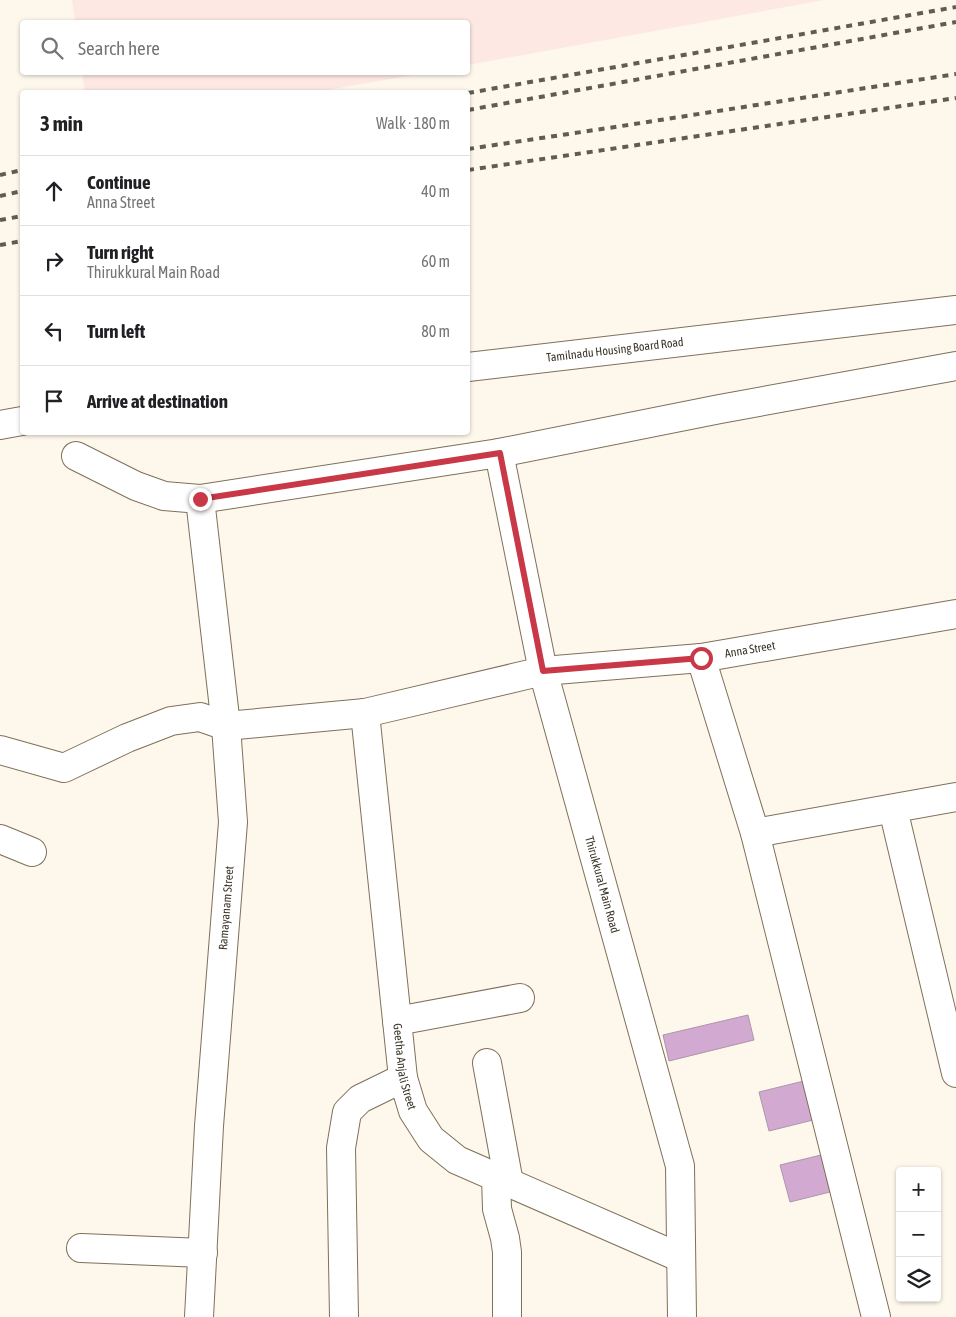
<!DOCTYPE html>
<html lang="en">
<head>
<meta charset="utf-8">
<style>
  :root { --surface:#fff; --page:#f6f6f6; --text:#202124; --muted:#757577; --line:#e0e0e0 }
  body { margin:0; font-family:"Asap Condensed",sans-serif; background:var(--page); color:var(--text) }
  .controls { position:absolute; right:15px; bottom:15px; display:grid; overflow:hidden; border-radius:5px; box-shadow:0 1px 4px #0004 }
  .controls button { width:45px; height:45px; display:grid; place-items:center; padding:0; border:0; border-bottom:1px solid var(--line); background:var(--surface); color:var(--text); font:25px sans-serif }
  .stop { position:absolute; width:15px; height:15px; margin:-11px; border:4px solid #c83846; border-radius:50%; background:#fff }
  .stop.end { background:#c83846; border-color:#fff; box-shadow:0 1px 5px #0008 }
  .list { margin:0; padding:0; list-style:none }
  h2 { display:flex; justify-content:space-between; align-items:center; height:65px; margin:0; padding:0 20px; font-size:21px }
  h2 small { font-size:16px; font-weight:400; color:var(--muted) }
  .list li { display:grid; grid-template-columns:32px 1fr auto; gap:15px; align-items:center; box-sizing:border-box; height:70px; padding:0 20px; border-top:1px solid var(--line) }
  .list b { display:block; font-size:19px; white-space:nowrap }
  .list p { margin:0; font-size:16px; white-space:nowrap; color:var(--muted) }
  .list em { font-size:16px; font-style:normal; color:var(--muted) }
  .icon { flex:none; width:28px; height:28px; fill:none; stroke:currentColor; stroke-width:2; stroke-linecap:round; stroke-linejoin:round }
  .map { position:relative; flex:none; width:956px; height:1317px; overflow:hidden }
  .search { position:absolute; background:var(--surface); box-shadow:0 1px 4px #0004; left:20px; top:20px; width:450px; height:55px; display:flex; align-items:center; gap:12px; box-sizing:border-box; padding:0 18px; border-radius:5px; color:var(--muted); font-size:19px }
  .panel { position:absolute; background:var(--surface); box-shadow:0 1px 4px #0004; left:20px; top:90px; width:450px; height:345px; border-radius:5px }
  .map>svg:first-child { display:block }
  .industrial { fill:#fde8e3 }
  .building { fill:#d2aad1; stroke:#ac95ab }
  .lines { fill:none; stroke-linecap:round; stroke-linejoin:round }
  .minor-casing { stroke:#7f7058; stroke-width:30 }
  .minor { stroke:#fff; stroke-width:28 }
  .rail { stroke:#615b50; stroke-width:4; stroke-dasharray:6 6; stroke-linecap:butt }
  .route { stroke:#c83846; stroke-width:6 }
  .labels { text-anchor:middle; stroke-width:5; stroke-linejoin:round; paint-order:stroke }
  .street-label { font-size:12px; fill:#3c362b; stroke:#fdf7ec }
</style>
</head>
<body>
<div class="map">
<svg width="956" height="1317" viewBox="0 0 956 1317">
  <rect width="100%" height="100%" fill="#fdf7ec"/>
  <path class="industrial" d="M 72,0 L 824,0 L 468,65 L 468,22 L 75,22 Z
    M 82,73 L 82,72 L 425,73 L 315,92 L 85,92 Z"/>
  <path class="building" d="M 748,1015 L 754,1040 L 669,1061 L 663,1035 Z
    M 808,1080 L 817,1119 L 769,1131 L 759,1092 Z
    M 821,1155 L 830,1192 L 790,1202 L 780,1165 Z"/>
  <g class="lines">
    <defs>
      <g id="minor">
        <path id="s1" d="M 468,367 L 956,310"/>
        <path d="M 0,425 L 22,421"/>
        <path id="s2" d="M 499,453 L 543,671 L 680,1166 L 682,1317"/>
        <path d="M 76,456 L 136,486 L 164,496 L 200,499 L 499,453 L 720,409 L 956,366"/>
        <path d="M 701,658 L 755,833 L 876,1317"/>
        <path id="s3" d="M 365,713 L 403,1078 L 413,1111 L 431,1139 L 457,1160 L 681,1258"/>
        <path id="s4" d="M 0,750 L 64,768 L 127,738 L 171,721 L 200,717 L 226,726 L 365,713 L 543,671 L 701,658 L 956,614"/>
        <path d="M 893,809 L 956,1073"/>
        <path d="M 755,833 L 956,797"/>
        <path d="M 0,839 L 32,852"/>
        <path d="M 397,1021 L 520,998"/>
        <path d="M 487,1063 L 509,1183"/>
        <path d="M 496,1177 L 497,1209 L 505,1238 L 507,1252 L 507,1317"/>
        <path d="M 81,1248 L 203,1253"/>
        <path id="s5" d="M 199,1317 L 209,1126 L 233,822 L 226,726 L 200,499"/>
        <path d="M 344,1317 L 341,1148 L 347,1112 L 360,1099 L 403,1078"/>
      </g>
    </defs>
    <use href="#minor" class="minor-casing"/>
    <use href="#minor" class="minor"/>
    <path class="rail" d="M 468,93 L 956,7
      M 468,110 L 956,22
      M 468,149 L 615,127 L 956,74
      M 468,170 L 956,98
      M 0,175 L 22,170
      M 0,196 L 22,191
      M 0,220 L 22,216
      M 0,245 L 22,241"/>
  </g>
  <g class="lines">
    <path class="route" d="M 200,499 L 500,453 L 543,671 L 701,658"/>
  </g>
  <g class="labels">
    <g class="street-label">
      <text dy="4" stroke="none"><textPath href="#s1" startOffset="148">Tamilnadu Housing Board Road</textPath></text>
      <text dy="4" stroke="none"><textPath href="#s4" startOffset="771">Anna Street</textPath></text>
      <text dy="4" stroke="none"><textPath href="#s2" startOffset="444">Thirukkural Main Road</textPath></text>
      <text dy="4" stroke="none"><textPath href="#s5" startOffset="410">Ramayanam Street</textPath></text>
      <text dy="4" stroke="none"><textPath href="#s3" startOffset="356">Geetha Anjali Street</textPath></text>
    </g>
  </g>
</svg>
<div class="controls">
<button>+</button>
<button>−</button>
<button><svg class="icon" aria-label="layers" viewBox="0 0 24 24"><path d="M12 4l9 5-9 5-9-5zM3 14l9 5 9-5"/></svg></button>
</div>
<div class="stop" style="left:701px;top:658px"></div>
<div class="stop end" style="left:200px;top:499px"></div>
<div class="search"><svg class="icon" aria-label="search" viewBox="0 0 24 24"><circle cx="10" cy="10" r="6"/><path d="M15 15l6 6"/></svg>Search here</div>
<section class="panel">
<h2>3 min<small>Walk · 180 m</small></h2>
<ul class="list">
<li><svg class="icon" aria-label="ahead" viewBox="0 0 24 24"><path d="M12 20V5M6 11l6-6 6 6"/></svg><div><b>Continue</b><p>Anna Street</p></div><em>40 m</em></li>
<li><svg class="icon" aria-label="right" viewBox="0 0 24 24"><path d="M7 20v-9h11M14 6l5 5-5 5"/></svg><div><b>Turn right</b><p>Thirukkural Main Road</p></div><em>60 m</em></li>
<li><svg class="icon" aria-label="left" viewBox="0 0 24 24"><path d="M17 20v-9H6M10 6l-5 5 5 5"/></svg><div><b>Turn left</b></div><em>80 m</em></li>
<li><svg class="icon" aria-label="arrive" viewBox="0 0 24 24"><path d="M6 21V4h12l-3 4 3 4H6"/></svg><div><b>Arrive at destination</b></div></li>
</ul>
</section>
</div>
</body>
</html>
